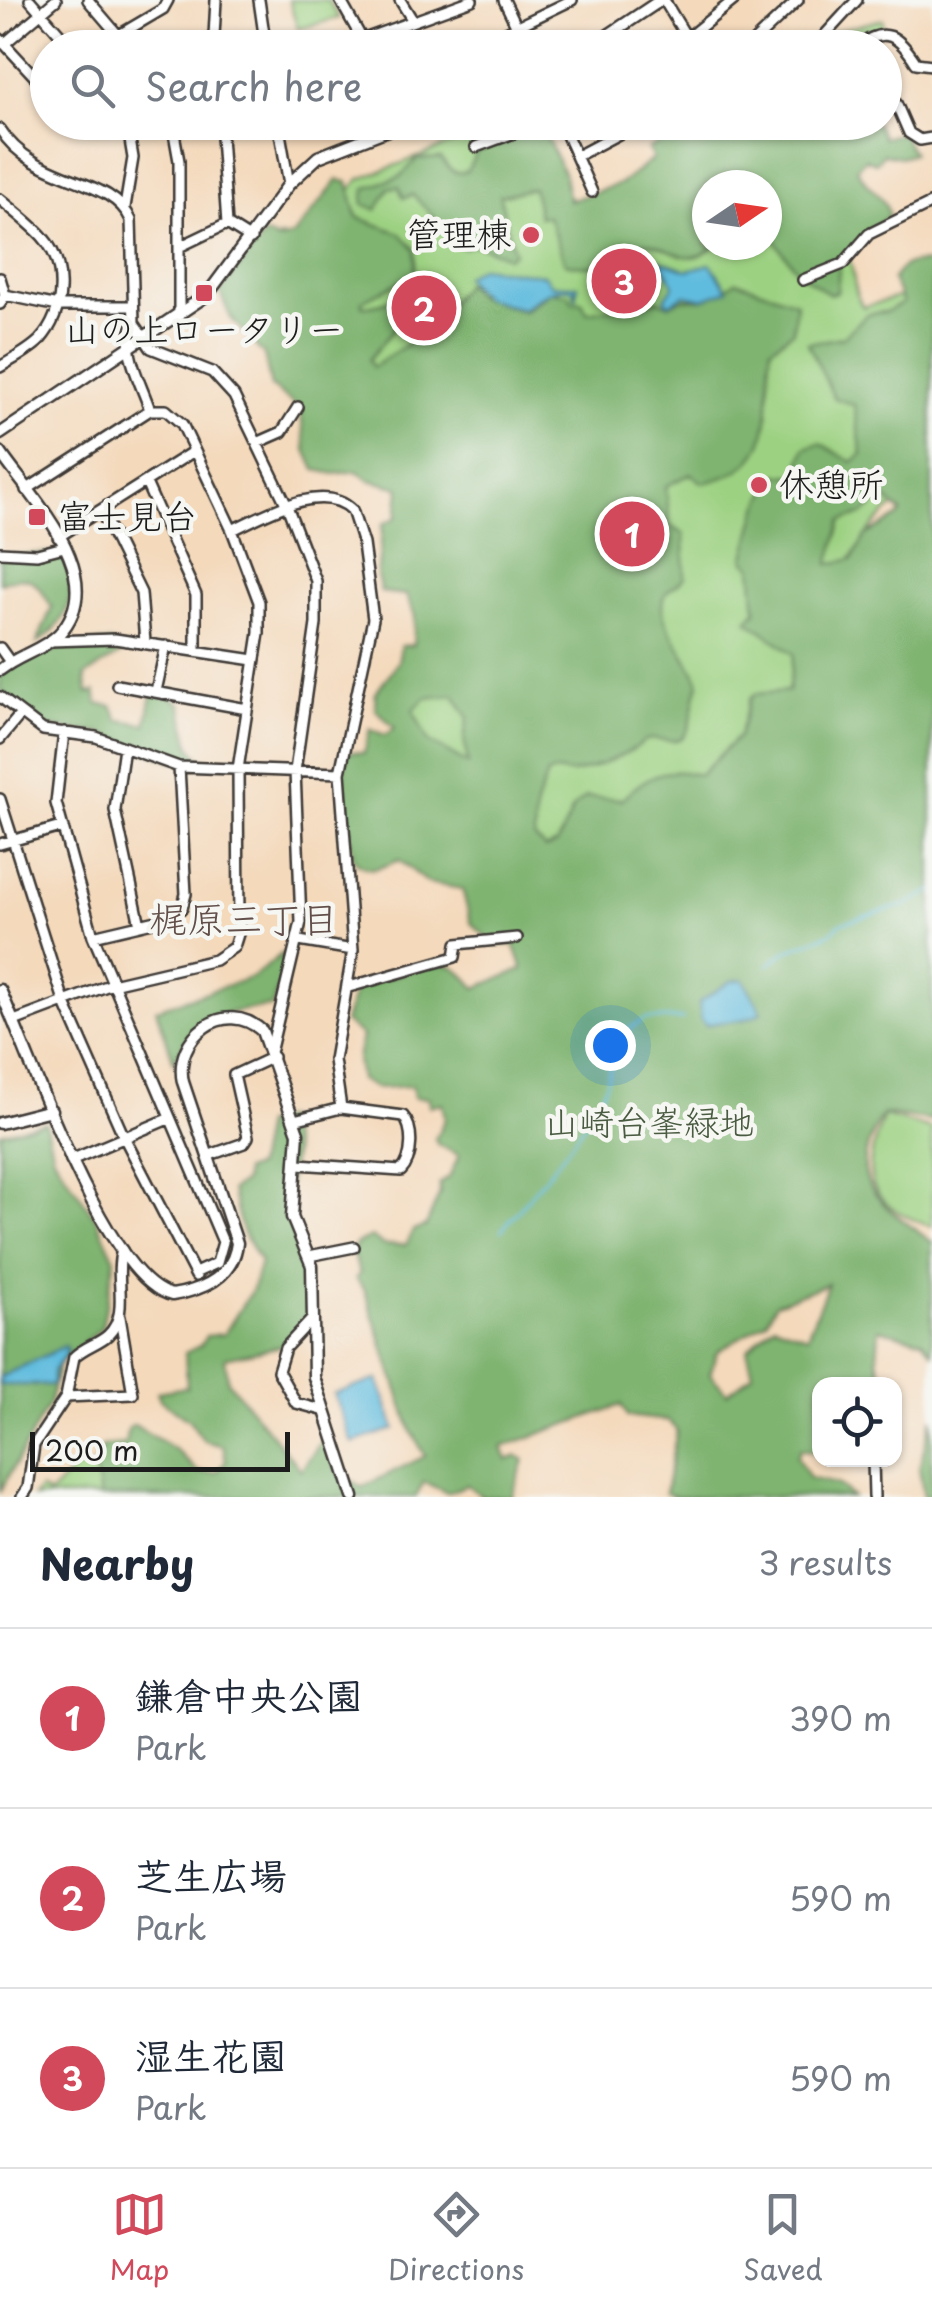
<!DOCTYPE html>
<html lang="en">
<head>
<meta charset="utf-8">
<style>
  :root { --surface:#fff; --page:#f6f6f7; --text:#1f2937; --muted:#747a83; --line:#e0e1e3; --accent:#d1495b }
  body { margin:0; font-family:"Playpen Sans","Klee One",sans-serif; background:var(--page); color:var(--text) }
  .controls { position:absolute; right:30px; bottom:30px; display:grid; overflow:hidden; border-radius:20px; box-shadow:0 2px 8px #0004 }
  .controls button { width:90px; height:90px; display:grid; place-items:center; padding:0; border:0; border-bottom:2px solid var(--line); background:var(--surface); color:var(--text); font:50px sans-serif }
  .compass { position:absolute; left:692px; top:170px; width:90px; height:90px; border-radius:50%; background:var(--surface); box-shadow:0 2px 8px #0004; rotate:77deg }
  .scale { position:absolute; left:30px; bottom:25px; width:260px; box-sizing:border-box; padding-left:10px; border:5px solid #1c1c1c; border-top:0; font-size:28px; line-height:35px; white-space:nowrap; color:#1c1c1c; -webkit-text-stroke:8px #f6f6f2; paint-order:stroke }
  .you { position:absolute; left:610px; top:1045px; width:35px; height:35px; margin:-25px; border:8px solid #fff; border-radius:50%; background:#1a73e8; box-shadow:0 0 0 15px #1a73e833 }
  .badge { display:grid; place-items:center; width:65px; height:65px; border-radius:50%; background:var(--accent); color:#fff; font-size:32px; font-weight:700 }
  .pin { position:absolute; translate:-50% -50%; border:5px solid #fff; box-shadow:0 2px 10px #0006 }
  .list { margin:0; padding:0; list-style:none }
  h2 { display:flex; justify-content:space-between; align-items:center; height:130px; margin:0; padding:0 40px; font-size:42px }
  h2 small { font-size:32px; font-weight:400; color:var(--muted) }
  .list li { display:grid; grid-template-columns:65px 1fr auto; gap:30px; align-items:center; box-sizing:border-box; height:180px; padding:0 40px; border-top:2px solid var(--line) }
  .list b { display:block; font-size:38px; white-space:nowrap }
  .list p { margin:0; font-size:32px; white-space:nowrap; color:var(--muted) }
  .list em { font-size:32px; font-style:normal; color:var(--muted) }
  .icon { flex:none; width:55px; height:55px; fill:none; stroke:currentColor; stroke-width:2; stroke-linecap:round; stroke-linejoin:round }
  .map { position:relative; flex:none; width:932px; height:1497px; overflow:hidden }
  .search { position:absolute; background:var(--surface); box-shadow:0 2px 8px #0004; left:30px; right:30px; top:30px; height:110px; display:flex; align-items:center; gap:25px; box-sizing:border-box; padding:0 35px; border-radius:55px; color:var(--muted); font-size:38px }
  .sheet { height:670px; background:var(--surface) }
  nav { display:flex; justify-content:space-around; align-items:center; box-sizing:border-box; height:140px; border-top:2px solid var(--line); background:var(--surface); font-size:28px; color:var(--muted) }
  nav a { display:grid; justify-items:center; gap:5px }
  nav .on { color:var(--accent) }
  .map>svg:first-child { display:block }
  .green { fill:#9dd182; stroke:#5c764f; stroke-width:2.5; fill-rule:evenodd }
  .forest { fill:#7eb370; stroke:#4d6846; stroke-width:2.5; fill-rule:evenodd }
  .water { fill:#60bcde; stroke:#3e6c7d; stroke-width:2.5 }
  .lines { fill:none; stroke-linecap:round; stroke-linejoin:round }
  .stream { stroke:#60bcde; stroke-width:2.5 }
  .minor-casing { stroke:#3c3834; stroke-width:14 }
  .tertiary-casing { stroke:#3c3834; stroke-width:15 }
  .minor { stroke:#fff; stroke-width:9 }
  .tertiary { stroke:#fff; stroke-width:10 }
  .poi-dot { fill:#d1495b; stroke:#f6f6f2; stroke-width:4 }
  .labels { text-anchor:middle; stroke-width:9; stroke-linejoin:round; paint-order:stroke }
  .poi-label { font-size:35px; fill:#1c1c1c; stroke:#f6f6f2; text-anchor:start }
  .park-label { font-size:35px; fill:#495b40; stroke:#f6f6f2 }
  .neighbourhood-label { font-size:38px; fill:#624f4a; stroke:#f6f6f2 }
</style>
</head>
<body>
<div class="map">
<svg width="932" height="1497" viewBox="0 0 932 1497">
  <rect width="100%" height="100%" fill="#f6f6f2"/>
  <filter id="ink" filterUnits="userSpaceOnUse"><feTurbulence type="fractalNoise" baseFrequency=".01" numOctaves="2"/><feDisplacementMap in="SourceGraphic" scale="20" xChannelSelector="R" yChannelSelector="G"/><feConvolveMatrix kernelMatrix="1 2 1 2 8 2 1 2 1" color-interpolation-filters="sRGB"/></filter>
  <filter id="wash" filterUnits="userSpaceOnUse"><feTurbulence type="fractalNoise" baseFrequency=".0048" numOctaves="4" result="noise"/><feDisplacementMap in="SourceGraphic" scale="40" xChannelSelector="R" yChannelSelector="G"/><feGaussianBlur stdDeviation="2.25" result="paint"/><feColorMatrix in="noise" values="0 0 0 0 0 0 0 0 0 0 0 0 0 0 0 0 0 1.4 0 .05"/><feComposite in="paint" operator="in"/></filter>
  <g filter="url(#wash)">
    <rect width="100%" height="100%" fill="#f4d9bb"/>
    <path class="green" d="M 289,0 L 328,0 L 339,18 L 298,29 Z
      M 883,19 L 884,32 L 868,34 L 850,47 L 816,48 L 832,32 Z
      M 717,134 L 845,251 C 857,269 851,291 863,307 L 919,291 L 895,505 L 873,526 L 848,563 L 884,696 L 471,888 L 407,716 L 428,644 L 404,482 L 272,245 L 279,237 L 301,239 L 360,179 L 472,136 L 474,144 L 512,152 L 584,208 ZM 707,185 L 767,185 L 767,245 L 707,245 Z
      M 884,1116 L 932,1129 L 932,1227 C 867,1204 858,1179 884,1116 Z
      M 80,1463 L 97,1471 L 106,1497 L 33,1497 L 40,1489 L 49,1495 Z"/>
    <path class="forest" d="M 698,123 L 876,123 L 883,138 L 901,133 L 913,153 L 901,157 L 883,154 L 876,163 L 865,159 L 857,168 C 864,187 885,194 889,215 L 840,259 L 837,292 L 829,294 L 799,273 L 767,231 L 767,185 L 707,185 L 707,245 L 717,245 C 710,248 704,255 697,256 C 680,261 662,242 645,243 C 613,243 614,276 565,263 L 548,216 L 539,217 L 533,188 L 500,196 L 514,253 L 508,257 L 476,244 L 463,248 L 413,195 L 403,198 L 399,187 L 389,188 L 377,210 L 363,204 L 365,189 L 401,176 L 417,159 L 441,158 C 449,168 453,176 467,171 L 477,152 L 542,127 L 564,174 L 569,201 L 622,183 L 653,159 L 648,149 L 665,141 L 663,131 L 674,127 L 684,141 L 696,132 Z
      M 338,180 L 348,182 L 357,217 L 400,233 L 415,249 L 415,274 L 362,301 L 363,306 C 380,306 392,297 409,297 L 414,304 L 369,360 L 373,367 L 426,331 L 466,283 L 475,295 L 524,311 L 551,291 L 570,295 L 572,302 L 582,302 L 587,312 L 659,300 L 669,305 C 684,296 686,300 700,299 C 714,298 726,288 736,281 L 796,302 L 793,331 L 771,348 C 763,409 785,467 703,483 L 691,474 L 666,486 L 670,526 L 684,534 L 685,577 C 679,585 673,585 667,592 C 647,614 694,660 699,684 C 691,702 694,737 677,740 C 665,742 656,737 645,740 C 636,751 587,772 571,773 C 561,773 557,769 547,774 L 536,805 L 534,837 L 545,849 L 557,844 L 574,807 L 586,797 L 622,799 C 647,775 665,766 700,775 L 739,736 L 750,699 L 755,694 L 788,691 L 794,654 L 747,620 L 756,611 L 752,567 L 744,559 C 757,520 752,510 778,475 L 796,476 L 805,448 L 820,443 L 852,462 L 862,454 L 854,405 L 834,398 L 808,343 L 843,337 L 867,314 L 885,312 L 903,303 L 892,280 C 904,262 911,261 932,263 L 932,1121 L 883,1114 C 840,1185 880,1202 932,1242 L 932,1352 L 922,1340 L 879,1329 L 877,1359 L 882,1377 L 877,1384 L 820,1384 L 819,1453 L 800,1449 L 797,1457 L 809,1478 L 837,1484 L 853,1497 L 677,1497 L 665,1493 L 677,1431 L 669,1421 L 627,1416 L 621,1405 L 502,1447 L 507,1460 L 518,1456 L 524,1460 L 512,1497 L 483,1497 L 467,1485 L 447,1493 L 424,1482 L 416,1497 L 100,1497 L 94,1463 L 103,1446 L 125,1444 L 128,1428 L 134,1425 L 176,1450 L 198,1472 L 217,1472 L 226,1461 L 223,1446 L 204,1441 L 189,1420 L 160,1400 L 157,1392 L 187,1387 L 185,1353 L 201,1345 L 206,1336 L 224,1334 L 252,1290 L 260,1262 L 242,1231 L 231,1190 L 244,1182 L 244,1171 L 256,1167 L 264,1124 L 286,1118 L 293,1154 L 285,1210 L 306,1272 L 307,1318 L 282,1346 L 225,1358 L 228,1381 L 301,1470 L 323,1439 L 341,1475 L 362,1487 L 425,1456 L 411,1430 L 365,1291 L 356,1279 L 360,1273 L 352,1253 L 356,1244 L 371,1237 L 383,1245 L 406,1245 L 413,1231 L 426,1226 L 440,1193 L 439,1184 L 449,1178 L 459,1155 L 438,1145 L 435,1139 L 445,1119 L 442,1103 L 429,1106 L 429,1098 L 414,1097 L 412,1086 L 375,1088 L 360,1080 L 357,1058 L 362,1036 L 344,1022 L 354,991 C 370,981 434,961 451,966 C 461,969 469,981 476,988 L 523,969 L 514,944 L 495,945 L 471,923 L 462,889 L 428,883 L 399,860 C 381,868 368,875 353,859 L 343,774 L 349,751 L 364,753 L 370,729 L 385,735 L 395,728 L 376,710 L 375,694 L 398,662 L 401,646 L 413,645 L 415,616 L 406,595 L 381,592 L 377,576 L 383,524 L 397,517 L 400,488 L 369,480 L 357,471 L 335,474 L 315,470 L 306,450 L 300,409 L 271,387 L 264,355 L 231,318 L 220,293 L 265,234 L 279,241 L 294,235 ZM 884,497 L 901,512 L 899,516 L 865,536 L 853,559 L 829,564 L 842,521 L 863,514 ZM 454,695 L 468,717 L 464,738 L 468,764 L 428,741 L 413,710 L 426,698 ZM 828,1284 L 807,1336 L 774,1324 L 747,1350 L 753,1374 L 727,1393 L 710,1374 L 717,1352 L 766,1321 L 776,1303 Z
      M 61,552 C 80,588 71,622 37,643 L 52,607 C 35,581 32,571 0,583 L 0,556 Z
      M 109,642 L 125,648 L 124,652 L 85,676 L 88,693 L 95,692 L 98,704 L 112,706 L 119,720 L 146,724 L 152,695 L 171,697 L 181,704 L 190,746 L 205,764 L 170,760 L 103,734 L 42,726 L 0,690 L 0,676 C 33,651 68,644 109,642 Z
      M 283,953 L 285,970 L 272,1007 C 224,1012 196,1014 174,1062 L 156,1009 L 253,977 Z
      M 45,1122 L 53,1156 L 97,1220 L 115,1259 L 102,1327 L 59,1364 L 49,1404 L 0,1491 L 0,1133 Z
      M 932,1418 L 932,1497 L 924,1497 L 919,1468 Z"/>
    <path class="water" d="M 659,260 L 688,270 L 711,264 L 728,290 L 704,299 L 685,295 L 668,304 L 665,298 L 674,285 Z
      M 480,267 L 544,275 L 552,285 L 578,285 L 576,300 L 574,289 C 551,286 542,296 522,309 L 483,298 L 464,277 Z
      M 743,979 L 762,1012 C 745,1023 726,1020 706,1025 L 701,1020 L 699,1002 L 731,981 Z
      M 65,1346 L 67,1352 L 53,1371 L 53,1385 L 0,1385 L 0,1377 Z
      M 378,1379 L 395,1429 L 352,1443 L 334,1394 Z"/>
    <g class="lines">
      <path class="stream" d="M 768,965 L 787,951 L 829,934 L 841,923 L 906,905 L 932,891
        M 501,1231 C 537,1186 579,1142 604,1089 C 611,1072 613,1052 619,1035 L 645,1019 L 683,1019"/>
    </g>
  </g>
  <g filter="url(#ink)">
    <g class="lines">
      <defs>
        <path id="minor" d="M 30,0 L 72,48
          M 88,0 L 129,48
          M 259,0 L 266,48
          M 340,0 L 367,48
          M 400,0 L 413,21
          M 504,0 L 527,48
          M 664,0 L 693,48
          M 119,35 L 163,9 L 168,0
          M 214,36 L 232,48
          M 0,39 L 48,91
          M 4,44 L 56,0
          M 196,48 L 214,36 L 216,0
          M 339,48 L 472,0
          M 473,48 L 572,0
          M 675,48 L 734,0
          M 747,48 L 798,0
          M 813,48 L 857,0
          M 856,48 C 885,24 899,36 916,63 L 932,65
          M 884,99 L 896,103 L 909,133 L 920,140 L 932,138
          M 86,122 L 89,122
          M 172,122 L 179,161 L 179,316
          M 220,122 L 227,224
          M 278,122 L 289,184
          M 561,122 L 592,192
          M 0,129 C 35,185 111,175 131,220 L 134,323 L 151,348 L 212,372 L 234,396 L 287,506 L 316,581 L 316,624 L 295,771 L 301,922 L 271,1049
          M 476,147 L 544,122
          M 577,156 L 641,122
          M 0,199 C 14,211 30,223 42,236 C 68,265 65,312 40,340 C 29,351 13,359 0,367
          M 125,207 L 133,158 L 127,122
          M 179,247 L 227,224 L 251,239
          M 0,278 L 5,295 L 0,304
          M 803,280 L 843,264 L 869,234 L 932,203
          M 5,295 L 58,306 L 132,306
          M 257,443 L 282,432 L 298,407
          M 146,483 L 196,595 L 196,650
          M 26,490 L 150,410
          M 101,511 L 141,593 L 145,642
          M 232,530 C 263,516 322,480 352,510 L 363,544 L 373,619 L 340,773 L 353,950 L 334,1060 L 341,1108
          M 58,537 L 194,451
          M 0,552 L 37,554 L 64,547
          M 50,641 L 115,639 L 254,660
          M 0,648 L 10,662
          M 117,685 L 247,709
          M 156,691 L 166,646
          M 0,697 L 43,730 L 96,737 L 179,767 L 340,773
          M 64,732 L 56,803 L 93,936 L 223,1242 L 217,1263 L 195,1273
          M 0,739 L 20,715
          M 124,747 L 115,810 L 140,925
          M 0,799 L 64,1001 L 124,1137 L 196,1276
          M 0,844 L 61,827
          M 93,936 L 165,919 L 182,908 L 186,894 L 179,767
          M 299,941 L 353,950
          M 349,987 L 455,957 L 457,944 L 517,938
          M 14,1021 L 112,984 L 215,960 L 234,947 L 239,931 L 238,769 L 259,633 L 259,602 L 232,530 L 182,424 L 166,410 L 150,410 C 141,382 120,350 134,323
          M 294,1120 L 341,1108 L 403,1116 C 414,1128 413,1159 401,1171 L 298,1164
          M 210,1155 L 244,1143 L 248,1137 L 234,1075 L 273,1057
          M 71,1160 L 168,1119
          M 309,1256 L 354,1247
          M 313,1318 L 285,1348 L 278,1371 L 296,1403 L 322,1410
          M 66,1397 L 133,1394 L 120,1317
          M 873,1460 L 874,1497
          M 22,1497 L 28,1488 L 34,1445 L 66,1397 L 74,1357 C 84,1347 98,1344 108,1335 C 131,1313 113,1278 122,1250"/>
        <path id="tertiary" d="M 589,48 L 661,0
          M 0,434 L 207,295 L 289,184 L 318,157 L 408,122
          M 0,452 C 32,499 112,577 59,634 C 43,650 18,655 0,670
          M 0,990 C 29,1053 106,1281 172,1295 C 204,1290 233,1277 237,1243 L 183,1082 C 173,1037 225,997 262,1031 L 298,1133 L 292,1217 L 312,1266 L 314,1377 L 353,1497
          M 0,1123 L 51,1110"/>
      </defs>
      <use href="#minor" class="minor-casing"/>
      <use href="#tertiary" class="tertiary-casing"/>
      <use href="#minor" class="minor"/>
      <use href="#tertiary" class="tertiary"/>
    </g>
  </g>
  <g class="poi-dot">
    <circle cx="531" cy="235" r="10"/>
    <rect x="194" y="283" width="20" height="20" rx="5"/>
    <circle cx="759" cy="485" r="10"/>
    <rect x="27" y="507" width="20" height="20" rx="5"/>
  </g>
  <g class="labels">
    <g class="poi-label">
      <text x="511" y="247" text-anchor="end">管理棟</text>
      <text x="204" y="342" text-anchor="middle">山の上ロータリー</text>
      <text x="779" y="497">休憩所</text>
      <text x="57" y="529">富士見台</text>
    </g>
    <g class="park-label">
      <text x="649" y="1135">山崎台峯緑地</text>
    </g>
    <g class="neighbourhood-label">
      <text x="244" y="933">梶原三丁目</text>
    </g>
  </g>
</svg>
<div class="controls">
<button><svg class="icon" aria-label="locate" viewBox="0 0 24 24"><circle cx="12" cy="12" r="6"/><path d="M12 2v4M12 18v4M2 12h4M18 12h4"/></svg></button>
</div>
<svg class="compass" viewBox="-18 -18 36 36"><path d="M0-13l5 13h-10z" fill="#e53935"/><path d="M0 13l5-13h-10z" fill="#747a83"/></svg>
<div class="scale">200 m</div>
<div class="you"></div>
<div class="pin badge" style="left:632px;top:534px">1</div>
<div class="pin badge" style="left:424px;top:308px">2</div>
<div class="pin badge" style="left:624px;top:281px">3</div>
<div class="search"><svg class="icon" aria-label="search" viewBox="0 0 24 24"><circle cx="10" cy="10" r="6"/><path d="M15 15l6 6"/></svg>Search here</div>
</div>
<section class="sheet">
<h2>Nearby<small>3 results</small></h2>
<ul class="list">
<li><span class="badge">1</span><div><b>鎌倉中央公園</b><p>Park</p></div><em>390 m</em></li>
<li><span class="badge">2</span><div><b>芝生広場</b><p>Park</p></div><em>590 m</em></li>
<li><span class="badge">3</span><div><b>湿生花園</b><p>Park</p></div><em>590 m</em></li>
</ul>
</section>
<nav>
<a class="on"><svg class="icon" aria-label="map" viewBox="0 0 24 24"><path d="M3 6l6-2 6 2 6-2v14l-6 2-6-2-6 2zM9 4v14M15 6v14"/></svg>Map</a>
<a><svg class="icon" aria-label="directions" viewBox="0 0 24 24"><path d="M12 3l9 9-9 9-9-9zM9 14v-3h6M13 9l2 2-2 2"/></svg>Directions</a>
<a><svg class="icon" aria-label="saved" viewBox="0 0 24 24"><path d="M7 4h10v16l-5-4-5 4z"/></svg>Saved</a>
</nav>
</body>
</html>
